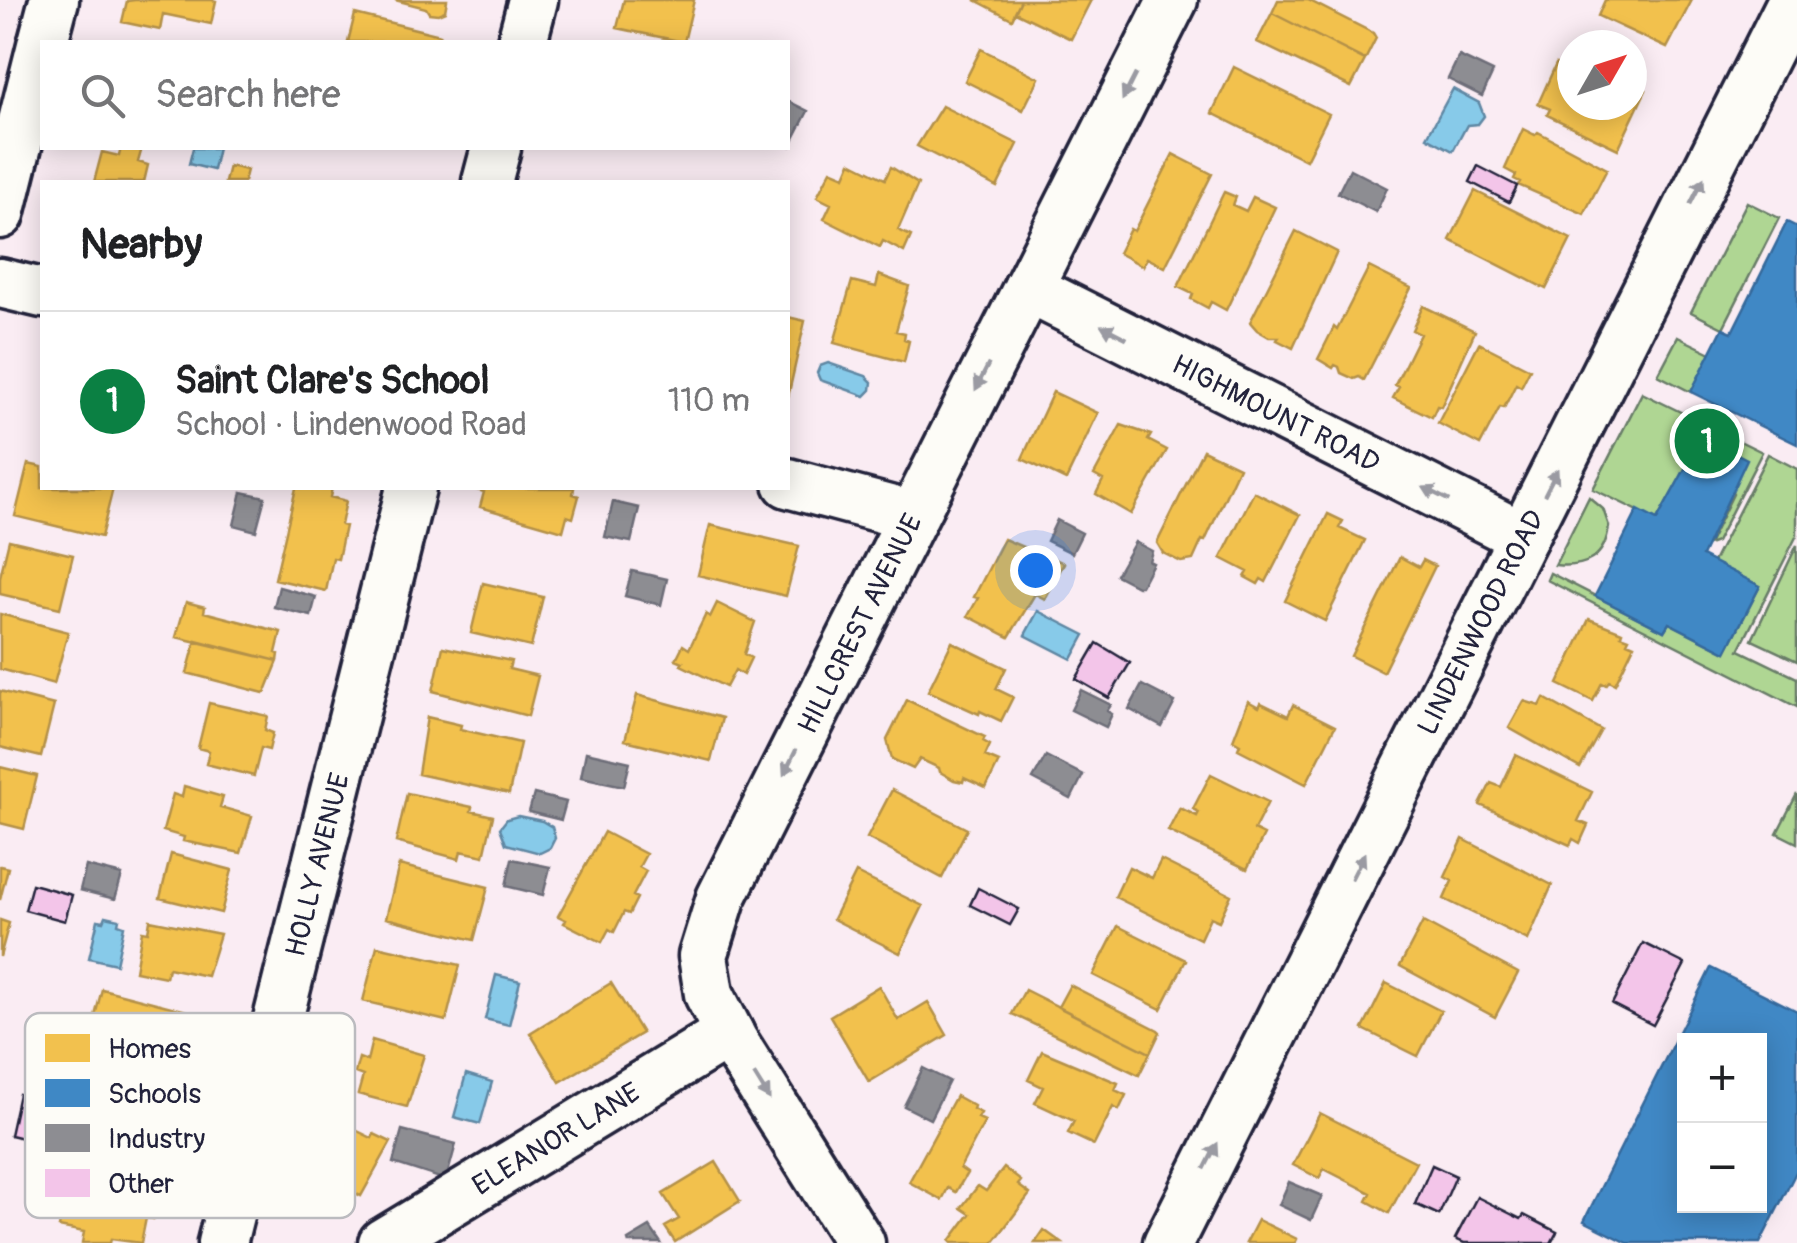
<!DOCTYPE html>
<html lang="en">
<head>
<meta charset="utf-8">
<style>
  :root { --surface:#fff; --page:#f2f2f2; --text:#202124; --muted:#757577; --line:#e0e0e0; --accent:#0b8043 }
  body { margin:0; font-family:Pangolin,sans-serif; background:var(--page); color:var(--text) }
  .controls { position:absolute; right:30px; bottom:30px; display:grid; overflow:hidden; border-radius:0px; box-shadow:0 5px 25px #0003 }
  .controls button { width:90px; height:90px; display:grid; place-items:center; padding:0; border:0; border-bottom:2px solid var(--line); background:var(--surface); color:var(--text); font:50px sans-serif }
  .compass { position:absolute; left:1557px; top:30px; width:90px; height:90px; border-radius:50%; background:var(--surface); box-shadow:0 5px 25px #0003; rotate:51deg }
  .you { position:absolute; left:1035px; top:570px; width:35px; height:35px; margin:-25px; border:8px solid #fff; border-radius:50%; background:#1a73e8; box-shadow:0 0 0 15px #1a73e833 }
  .badge { display:grid; place-items:center; width:65px; height:65px; border-radius:50%; background:var(--accent); color:#fff; font-size:32px; font-weight:700 }
  .pin { position:absolute; translate:-50% -50%; border:5px solid #fff; box-shadow:0 2px 10px #0006 }
  .list { margin:0; padding:0; list-style:none }
  h2 { display:flex; justify-content:space-between; align-items:center; height:130px; margin:0; padding:0 40px; font-size:42px }
  h2 small { font-size:32px; font-weight:400; color:var(--muted) }
  .list li { display:grid; grid-template-columns:65px 1fr auto; gap:30px; align-items:center; box-sizing:border-box; height:180px; padding:0 40px; border-top:2px solid var(--line) }
  .list b { display:block; font-size:38px; white-space:nowrap }
  .list p { margin:0; font-size:32px; white-space:nowrap; color:var(--muted) }
  .list em { font-size:32px; font-style:normal; color:var(--muted) }
  .icon { flex:none; width:55px; height:55px; fill:none; stroke:currentColor; stroke-width:2; stroke-linecap:round; stroke-linejoin:round }
  .map { position:relative; flex:none; width:1797px; height:1243px; overflow:hidden }
  .search { position:absolute; background:var(--surface); box-shadow:0 5px 25px #0003; left:40px; top:40px; width:750px; height:110px; display:flex; align-items:center; gap:25px; box-sizing:border-box; padding:0 35px; border-radius:0px; color:var(--muted); font-size:38px }
  .panel { position:absolute; background:var(--surface); box-shadow:0 5px 25px #0003; left:40px; top:180px; width:750px; height:310px; border-radius:0px }
  .map>svg:first-child { display:block }
  .green { fill:#afd693; stroke:#687c67; stroke-width:2.5 }
  .water { fill:#87cae9; stroke:#5f87a3; stroke-width:2.5 }
  .homes { fill:#f2c14e; stroke:#b49148; stroke-width:2.5 }
  .schools { fill:#3f88c5; stroke:#36699c; stroke-width:2.5; fill-rule:evenodd }
  .industry { fill:#8d8d92; stroke:#6d6d78; stroke-width:2.5 }
  .building { fill:#f3c5e9; stroke:#22223b; stroke-width:2.5 }
  .lines { fill:none; stroke-linecap:round; stroke-linejoin:round }
  .street-casing { stroke:#22223b; stroke-width:55 }
  .street { stroke:#fdfcf7; stroke-width:48 }
  .oneway { fill:#9a9aa2 }
  .labels { text-anchor:middle; stroke-width:10; stroke-linejoin:round; paint-order:stroke }
  .street-label { font-size:28px; fill:#22223b; stroke:#fdfcf7 }
  .key { fill:#fdfcf7; stroke:#bbbbbf; stroke-width:2.5 }
  .key-label { font-size:28px; fill:#22223b }
</style>
</head>
<body>
<div class="map">
<svg width="1797" height="1243" viewBox="0 0 1797 1243">
  <rect width="100%" height="100%" fill="#faecf3"/>
  <filter id="ink" filterUnits="userSpaceOnUse"><feTurbulence type="fractalNoise" baseFrequency=".01" numOctaves="2"/><feDisplacementMap in="SourceGraphic" scale="20" xChannelSelector="R" yChannelSelector="G"/><feConvolveMatrix kernelMatrix="1 2 1 2 8 2 1 2 1" color-interpolation-filters="sRGB"/></filter>
  <g filter="url(#ink)">
    <path class="green" d="M 1747,202 L 1779,218 L 1723,328 L 1691,312 Z
      M 1678,337 L 1711,353 L 1691,392 L 1658,375 Z
      M 1642,393 L 1762,452 L 1716,542 L 1708,545 L 1733,494 L 1703,437 L 1657,520 L 1593,489 Z
      M 1768,454 L 1797,469 L 1797,535 L 1739,650 L 1797,678 L 1797,707 L 1547,580 L 1550,573 L 1664,631 L 1669,623 L 1726,652 L 1760,586 L 1713,562 Z
      M 1589,497 L 1603,509 L 1609,526 C 1605,559 1585,568 1555,565 Z
      M 1797,545 L 1797,661 L 1752,640 Z
      M 1797,794 L 1797,843 L 1777,833 Z"/>
    <path class="water" d="M 1453,89 L 1479,103 L 1484,116 L 1478,124 L 1467,125 L 1453,151 L 1427,137 Z
      M 193,148 L 218,148 L 213,170 L 189,164 Z
      M 828,363 L 866,376 L 872,382 L 871,390 L 865,396 L 820,380 L 817,373 L 820,366 Z
      M 1038,611 L 1085,635 L 1072,659 L 1025,635 Z
      M 518,816 L 542,821 L 552,827 L 555,838 L 550,848 L 540,853 L 506,844 L 500,828 L 507,819 Z
      M 106,916 L 119,919 L 118,924 L 124,926 L 116,964 L 89,958 L 98,920 L 104,921 Z
      M 496,975 L 520,981 L 509,1025 L 485,1019 Z
      M 466,1074 L 492,1082 L 480,1124 L 454,1117 Z"/>
    <path class="homes" d="M 135,0 L 212,0 L 216,1 L 211,24 L 163,14 L 160,30 L 122,22 L 127,1 Z
      M 395,0 L 447,0 L 445,11 L 438,14 L 429,13 L 426,8 Z
      M 624,0 L 694,0 L 684,42 L 617,28 Z
      M 975,0 L 1021,0 L 1012,19 Z
      M 1021,0 L 1091,0 L 1071,39 L 1015,12 Z
      M 1278,0 L 1308,0 L 1373,33 L 1376,38 L 1365,60 L 1272,13 Z
      M 1605,0 L 1692,0 L 1667,48 L 1598,16 Z
      M 1272,13 L 1365,60 L 1351,87 L 1257,42 Z
      M 355,14 L 440,35 L 438,42 L 348,42 Z
      M 981,49 L 1039,78 L 1023,110 L 965,81 Z
      M 1556,64 L 1572,69 L 1572,105 L 1632,105 L 1632,83 L 1646,90 L 1618,149 L 1547,115 L 1550,109 L 1538,104 Z
      M 1234,67 L 1329,114 L 1306,160 L 1212,113 Z
      M 942,106 L 1018,144 L 997,187 L 917,146 Z
      M 1523,129 L 1535,135 L 1538,132 L 1607,169 L 1584,214 L 1518,185 L 1520,182 L 1514,179 L 1516,175 L 1505,169 Z
      M 121,148 L 142,148 L 138,162 L 148,165 L 144,182 L 94,182 L 102,152 L 119,156 Z
      M 1173,154 L 1212,174 L 1165,267 L 1147,258 L 1143,266 L 1118,253 L 1130,229 L 1134,231 Z
      M 851,162 L 885,179 L 891,167 L 918,184 L 898,230 L 911,236 L 904,252 L 883,241 L 880,247 L 824,219 L 831,204 L 817,197 L 831,170 L 845,176 Z
      M 229,166 L 247,170 L 244,182 L 225,182 Z
      M 1475,191 L 1571,239 L 1546,289 L 1450,240 Z
      M 1224,192 L 1236,197 L 1233,205 L 1246,211 L 1253,197 L 1275,207 L 1226,310 L 1211,302 L 1208,308 L 1191,299 L 1193,294 L 1178,287 Z
      M 1296,231 L 1337,252 L 1293,348 L 1277,340 L 1279,337 L 1269,337 L 1257,330 L 1250,322 Z
      M 1369,267 L 1411,288 L 1364,380 L 1359,377 L 1354,379 L 1341,373 L 1339,367 L 1335,365 L 1333,368 L 1318,359 L 1334,327 L 1337,330 Z
      M 879,275 L 909,286 L 896,331 L 905,333 L 904,339 L 909,341 L 904,362 L 834,343 L 852,281 L 876,287 Z
      M 1423,306 L 1475,331 L 1441,407 L 1437,406 L 1432,417 L 1393,398 L 1399,387 L 1395,385 L 1420,334 L 1412,330 Z
      M 788,317 L 805,321 L 788,397 Z
      M 1479,343 L 1530,369 L 1521,387 L 1516,384 L 1504,408 L 1500,407 L 1480,445 L 1438,423 Z
      M 1053,392 L 1098,413 L 1066,480 L 1022,459 Z
      M 1121,425 L 1151,435 L 1148,440 L 1167,450 L 1131,514 L 1096,494 L 1103,480 L 1094,475 Z
      M 1203,450 L 1239,467 L 1205,541 L 1202,540 L 1193,560 L 1181,562 L 1163,553 L 1157,543 Z
      M 28,464 L 42,467 L 42,488 L 113,488 L 101,537 L 15,516 Z
      M 296,488 L 332,488 L 330,497 L 346,501 L 341,525 L 345,526 L 338,559 L 333,558 L 326,591 L 275,579 Z
      M 478,488 L 574,488 L 573,494 L 579,496 L 573,518 L 567,516 L 563,531 L 480,507 L 484,492 L 477,490 Z
      M 1254,492 L 1300,515 L 1266,582 L 1261,579 L 1258,584 L 1245,577 L 1248,572 L 1221,558 Z
      M 1328,514 L 1343,521 L 1339,528 L 1365,540 L 1325,621 L 1285,601 Z
      M 710,525 L 799,546 L 786,596 L 698,575 Z
      M 1004,539 L 1044,556 L 1043,558 L 1050,563 L 1053,558 L 1064,563 L 1045,599 L 1035,594 L 1009,637 L 968,616 L 978,598 L 974,597 Z
      M 9,540 L 73,555 L 60,608 L 0,594 L 0,577 Z
      M 1400,557 L 1419,567 L 1423,560 L 1435,566 L 1383,672 L 1351,656 Z
      M 483,583 L 543,597 L 531,647 L 471,633 Z
      M 186,602 L 205,607 L 204,612 L 281,632 L 276,653 L 279,654 L 278,661 L 176,637 Z
      M 717,603 L 755,622 L 744,654 L 751,658 L 743,675 L 735,670 L 726,687 L 681,665 L 683,662 L 676,659 L 683,645 L 689,649 L 706,614 L 710,617 Z
      M 0,614 L 68,632 L 54,684 L 0,669 Z
      M 1589,619 L 1622,632 L 1621,635 L 1629,638 L 1627,642 L 1634,645 L 1615,684 L 1609,681 L 1606,685 L 1602,683 L 1593,701 L 1558,684 Z
      M 196,640 L 278,661 L 266,691 L 264,693 L 187,673 Z
      M 952,642 L 1006,668 L 996,689 L 1013,697 L 1001,721 L 980,711 L 979,714 L 928,691 Z
      M 443,647 L 511,661 L 509,669 L 538,676 L 528,716 L 433,691 Z
      M 0,691 L 54,705 L 41,757 L 0,747 Z
      M 637,695 L 722,718 L 711,761 L 625,740 Z
      M 1544,698 L 1601,730 L 1580,768 L 1509,728 L 1524,701 L 1540,706 Z
      M 907,700 L 985,737 L 983,741 L 990,745 L 985,756 L 999,762 L 986,788 L 964,778 L 963,782 L 954,780 L 940,772 L 939,768 L 920,759 L 913,769 L 892,759 L 887,740 Z
      M 1248,701 L 1259,707 L 1261,703 L 1288,716 L 1293,705 L 1335,726 L 1306,784 L 1238,749 L 1240,744 L 1233,740 Z
      M 209,703 L 268,716 L 265,730 L 273,733 L 269,750 L 261,748 L 254,776 L 206,764 L 209,751 L 198,748 Z
      M 427,717 L 461,725 L 460,729 L 520,743 L 509,794 L 418,774 Z
      M 1516,755 L 1592,792 L 1578,821 L 1588,825 L 1580,843 L 1573,839 L 1570,845 L 1480,805 L 1491,783 L 1501,787 Z
      M 0,767 L 37,776 L 24,829 L 0,823 Z
      M 1211,774 L 1268,802 L 1254,830 L 1264,835 L 1247,869 L 1168,831 L 1180,808 L 1197,816 L 1199,812 L 1193,809 Z
      M 184,786 L 223,797 L 220,807 L 252,816 L 241,853 L 183,841 L 184,837 L 163,831 L 173,794 L 182,797 Z
      M 892,790 L 967,829 L 942,878 L 867,838 Z
      M 407,793 L 472,807 L 471,811 L 493,816 L 484,856 L 461,851 L 459,859 L 396,842 Z
      M 604,832 L 646,854 L 639,867 L 646,871 L 633,896 L 637,898 L 629,914 L 624,912 L 614,932 L 609,929 L 602,942 L 564,923 L 566,920 L 558,916 Z
      M 1463,839 L 1552,885 L 1528,940 L 1444,899 L 1452,881 L 1445,877 Z
      M 171,854 L 232,870 L 221,913 L 160,898 Z
      M 1161,860 L 1231,895 L 1219,921 L 1210,917 L 1200,939 L 1115,897 L 1129,867 L 1152,878 Z
      M 399,865 L 488,887 L 474,940 L 386,918 Z
      M 0,866 L 8,868 L 0,900 Z
      M 856,873 L 923,906 L 900,953 L 833,919 Z
      M 0,920 L 9,923 L 0,957 Z
      M 150,920 L 220,934 L 207,976 L 168,968 L 166,977 L 135,971 L 142,931 L 148,932 Z
      M 1423,922 L 1518,973 L 1495,1017 L 1400,966 Z
      M 1118,926 L 1186,960 L 1161,1009 L 1093,975 Z
      M 377,946 L 460,965 L 446,1021 L 363,1001 Z
      M 611,983 L 642,1033 L 560,1082 L 530,1033 Z
      M 1386,983 L 1441,1011 L 1418,1056 L 1363,1029 Z
      M 1070,985 L 1158,1030 L 1160,1032 L 1150,1053 L 1058,1007 Z
      M 879,986 L 898,1020 L 928,1002 L 947,1035 L 869,1082 L 830,1016 Z
      M 102,989 L 202,1015 L 197,1036 L 192,1034 L 184,1067 L 88,1043 Z
      M 1025,990 L 1150,1053 L 1139,1075 L 1012,1014 Z
      M 372,1040 L 424,1055 L 407,1107 L 358,1094 L 363,1076 L 355,1073 L 359,1058 L 367,1061 Z
      M 1042,1051 L 1118,1083 L 1115,1090 L 1126,1095 L 1119,1110 L 1113,1107 L 1094,1145 L 1068,1133 L 1074,1121 L 1035,1103 L 1043,1087 L 1028,1080 Z
      M 956,1096 L 974,1106 L 973,1109 L 981,1113 L 978,1118 L 985,1121 L 960,1168 L 967,1173 L 956,1192 L 948,1188 L 942,1200 L 909,1182 Z
      M 1320,1113 L 1416,1162 L 1389,1213 L 1367,1201 L 1371,1193 L 1324,1169 L 1319,1178 L 1293,1165 Z
      M 339,1122 L 372,1138 L 374,1134 L 391,1142 L 361,1196 L 343,1187 L 334,1205 L 307,1192 Z
      M 716,1162 L 740,1201 L 675,1242 L 665,1227 L 679,1219 L 663,1194 Z
      M 1004,1168 L 1021,1181 L 1018,1185 L 1030,1194 L 993,1243 L 952,1243 L 950,1241 L 970,1214 L 961,1208 L 978,1186 L 986,1191 Z
      M 94,1172 L 152,1184 L 150,1197 L 158,1199 L 154,1219 L 146,1218 L 141,1243 L 111,1239 L 110,1243 L 82,1243 L 84,1232 L 59,1227 L 65,1194 L 89,1199 Z
      M 1258,1220 L 1297,1239 L 1295,1243 L 1246,1243 Z
      M 1044,1230 L 1062,1243 L 1035,1243 Z"/>
    <path class="schools" d="M 1787,222 L 1797,227 L 1797,444 L 1691,392 L 1723,328 L 1732,332 Z
      M 1703,436 L 1747,459 L 1702,556 L 1760,586 L 1726,652 L 1669,623 L 1664,631 L 1595,596 L 1638,510 L 1657,520 Z
      M 1711,968 L 1797,1011 L 1797,1170 L 1760,1243 L 1628,1243 L 1584,1221 ZM 1684,1040 L 1760,1040 L 1760,1206 L 1684,1206 Z"/>
    <path class="industry" d="M 1459,56 L 1493,72 L 1482,96 L 1448,79 Z
      M 788,101 L 808,111 L 790,146 L 788,145 Z
      M 1350,169 L 1387,188 L 1376,212 L 1338,193 Z
      M 242,492 L 265,497 L 256,531 L 234,525 Z
      M 613,502 L 639,508 L 631,542 L 605,537 Z
      M 1057,520 L 1082,533 L 1072,553 L 1047,541 Z
      M 1135,542 L 1152,551 L 1149,561 L 1153,563 L 1141,586 L 1137,586 L 1116,575 Z
      M 632,571 L 667,579 L 661,605 L 625,596 Z
      M 279,587 L 316,597 L 311,616 L 274,607 Z
      M 1142,685 L 1175,702 L 1162,727 L 1129,709 Z
      M 1081,690 L 1111,705 L 1107,711 L 1112,714 L 1106,727 L 1071,710 Z
      M 586,752 L 630,762 L 624,786 L 581,777 Z
      M 1046,756 L 1083,775 L 1071,799 L 1033,779 Z
      M 534,794 L 566,802 L 561,820 L 529,812 Z
      M 512,859 L 550,867 L 543,895 L 506,886 Z
      M 86,866 L 122,875 L 115,899 L 80,890 Z
      M 923,1068 L 949,1081 L 930,1119 L 904,1106 Z
      M 402,1130 L 456,1144 L 446,1180 L 393,1163 Z
      M 1289,1182 L 1322,1196 L 1311,1220 L 1279,1205 Z
      M 650,1227 L 661,1243 L 629,1243 L 628,1240 Z"/>
    <path class="building" d="M 1478,166 L 1517,186 L 1509,202 L 1470,182 Z
      M 1097,643 L 1130,663 L 1109,698 L 1076,679 Z
      M 32,884 L 72,895 L 65,921 L 25,910 Z
      M 978,888 L 1019,909 L 1010,925 L 970,905 Z
      M 1643,943 L 1685,964 L 1653,1025 L 1612,1004 Z
      M 19,1094 L 60,1104 L 51,1145 L 10,1135 Z
      M 1432,1165 L 1456,1176 L 1439,1215 L 1415,1204 Z
      M 1477,1197 L 1521,1219 L 1524,1215 L 1557,1232 L 1551,1243 L 1464,1243 L 1455,1239 Z"/>
    <g class="lines">
      <defs>
        <g id="street">
          <path d="M 43,42 L 54,0"/>
          <path d="M 522,42 L 533,0"/>
          <path d="M 487,182 L 496,148"/>
          <path d="M 0,214 L 42,45"/>
          <path d="M 0,283 L 42,293"/>
          <path id="s1" d="M 1028,288 L 1523,537"/>
          <path d="M 788,483 L 911,516"/>
          <path id="s2" d="M 222,1243 L 411,488"/>
          <path id="s3" d="M 383,1243 L 729,1033"/>
          <path id="s4" d="M 860,1243 L 733,1041 L 709,994 L 703,956 L 721,898 L 1173,0"/>
          <path id="s5" d="M 1168,1243 L 1793,0"/>
        </g>
      </defs>
      <use href="#street" class="street-casing"/>
      <use href="#street" class="street"/>
    </g>
    <defs><path id="oneway-solid" d="M-6-.8H1V-3.2L6.5 0L1 3.2V.8H-6Z" transform="scale(2.5)"/></defs>
    <g class="oneway">
      <use href="#oneway-solid" transform="translate(1129 87) rotate(117)"/>
      <use href="#oneway-solid" transform="translate(1697 191) rotate(-63)"/>
      <use href="#oneway-solid" transform="translate(1114 332) rotate(-153)"/>
      <use href="#oneway-solid" transform="translate(982 377) rotate(117)"/>
      <use href="#oneway-solid" transform="translate(1551 482) rotate(-63)"/>
      <use href="#oneway-solid" transform="translate(1436 494) rotate(-153)"/>
      <use href="#oneway-solid" transform="translate(790 762) rotate(116)"/>
      <use href="#oneway-solid" transform="translate(1358 866) rotate(-63)"/>
      <use href="#oneway-solid" transform="translate(762 1087) rotate(58)"/>
      <use href="#oneway-solid" transform="translate(1211 1156) rotate(-63)"/>
    </g>
  </g>
  <g class="labels">
    <g class="street-label">
      <text dy="10" stroke="none"><textPath href="#s1" startOffset="278">HIGHMOUNT ROAD</textPath></text>
      <text dy="10" stroke="none"><textPath href="#s5" startOffset="695">LINDENWOOD ROAD</textPath></text>
      <text dy="10" stroke="none"><textPath href="#s4" startOffset="698">HILLCREST AVENUE</textPath></text>
      <text dy="10" stroke="none"><textPath href="#s2" startOffset="390">HOLLY AVENUE</textPath></text>
      <text dy="10" stroke="none"><textPath href="#s3" startOffset="202">ELEANOR LANE</textPath></text>
    </g>
  </g>
  <rect x="25" y="1013" width="330" height="205" rx="15" class="key"/>
  <rect x="45" y="1034" width="45" height="28" fill="#f2c14e"/>
  <rect x="45" y="1079" width="45" height="28" fill="#3f88c5"/>
  <rect x="45" y="1124" width="45" height="28" fill="#8d8d92"/>
  <rect x="45" y="1169" width="45" height="28" fill="#f3c5e9"/>
  <g class="key-label">
    <text x="108" y="1058">Homes</text>
    <text x="108" y="1103">Schools</text>
    <text x="108" y="1148">Industry</text>
    <text x="108" y="1193">Other</text>
  </g>
</svg>
<div class="controls">
<button>+</button>
<button>−</button>
</div>
<svg class="compass" viewBox="-18 -18 36 36"><path d="M0-13l5 13h-10z" fill="#e53935"/><path d="M0 13l5-13h-10z" fill="#757577"/></svg>
<div class="you"></div>
<div class="pin badge" style="left:1707px;top:441px">1</div>
<div class="search"><svg class="icon" aria-label="search" viewBox="0 0 24 24"><circle cx="10" cy="10" r="6"/><path d="M15 15l6 6"/></svg>Search here</div>
<section class="panel">
<h2>Nearby<small></small></h2>
<ul class="list">
<li><span class="badge">1</span><div><b>Saint Clare's School</b><p>School · Lindenwood Road</p></div><em>110 m</em></li>
</ul>
</section>
</div>
</body>
</html>
